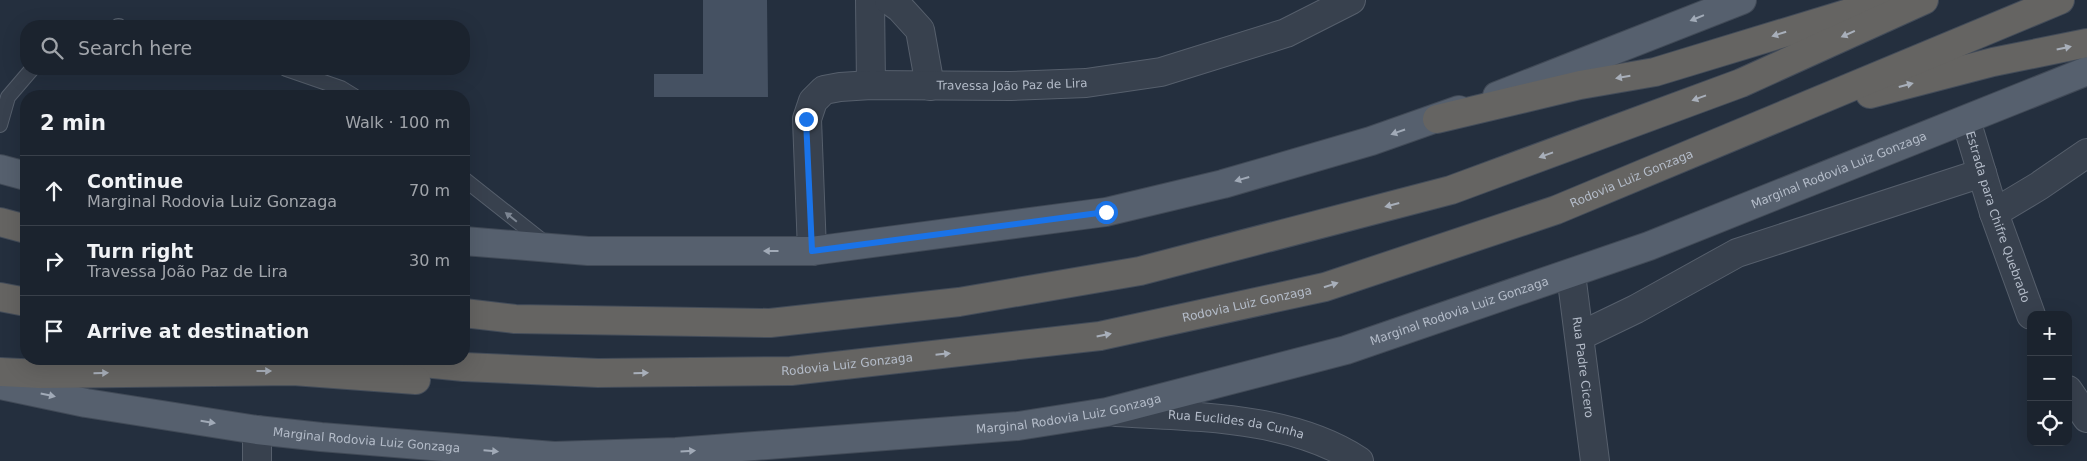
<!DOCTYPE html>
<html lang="en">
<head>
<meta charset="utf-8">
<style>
  :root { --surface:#1b232e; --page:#282f3a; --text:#f1f3f6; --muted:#a0a4aa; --line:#39404a }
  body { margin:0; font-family:"DejaVu Sans",sans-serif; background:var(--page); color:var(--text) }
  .controls { position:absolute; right:15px; bottom:15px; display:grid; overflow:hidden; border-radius:10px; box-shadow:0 5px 20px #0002 }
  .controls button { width:45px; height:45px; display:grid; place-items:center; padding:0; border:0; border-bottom:1px solid var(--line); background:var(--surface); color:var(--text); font:25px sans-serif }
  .stop { position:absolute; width:15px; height:15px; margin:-11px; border:4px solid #1a73e8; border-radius:50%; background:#fff }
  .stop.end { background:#1a73e8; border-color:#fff; box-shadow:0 1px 5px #0008 }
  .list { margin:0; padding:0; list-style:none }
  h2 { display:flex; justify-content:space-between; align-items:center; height:65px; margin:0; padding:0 20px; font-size:21px }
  h2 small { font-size:16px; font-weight:400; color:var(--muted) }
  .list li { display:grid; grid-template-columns:32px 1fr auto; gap:15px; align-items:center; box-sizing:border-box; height:70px; padding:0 20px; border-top:1px solid var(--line) }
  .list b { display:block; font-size:19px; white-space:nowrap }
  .list p { margin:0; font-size:16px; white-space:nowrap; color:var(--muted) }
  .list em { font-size:16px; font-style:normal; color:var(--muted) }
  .icon { flex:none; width:28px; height:28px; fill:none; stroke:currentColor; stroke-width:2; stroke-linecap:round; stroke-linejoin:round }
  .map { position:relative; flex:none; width:2087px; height:461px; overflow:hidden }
  .search { position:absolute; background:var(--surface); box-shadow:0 5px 20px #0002; left:20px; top:20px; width:450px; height:55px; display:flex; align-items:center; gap:12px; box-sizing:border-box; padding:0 18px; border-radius:20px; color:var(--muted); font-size:19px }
  .panel { position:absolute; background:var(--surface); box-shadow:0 5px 20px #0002; left:20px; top:90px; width:450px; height:275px; border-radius:20px }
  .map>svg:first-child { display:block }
  .building { fill:#455162 }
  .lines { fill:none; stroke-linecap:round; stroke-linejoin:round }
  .service-casing { stroke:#565f6c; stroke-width:16 }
  .minor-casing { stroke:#565f6c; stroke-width:30 }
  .primary-casing { stroke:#414a57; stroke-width:30 }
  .trunk-casing { stroke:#434c59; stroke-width:30 }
  .service { stroke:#38414e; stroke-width:14 }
  .minor { stroke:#38414e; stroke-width:28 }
  .primary { stroke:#56606e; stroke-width:28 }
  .trunk { stroke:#656462; stroke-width:28 }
  .oneway { fill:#a1aab7 }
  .oneway2 { fill:#a8afba }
  .oneway3 { fill:#7c8592 }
  .route { stroke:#1a73e8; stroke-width:6 }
  .labels { text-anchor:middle; stroke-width:4.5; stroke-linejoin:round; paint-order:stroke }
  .street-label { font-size:12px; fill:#b4bcc9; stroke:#1d2633 }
</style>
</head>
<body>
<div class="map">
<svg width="2087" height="461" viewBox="0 0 2087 461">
  <rect width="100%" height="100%" fill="#242f3e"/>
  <path class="building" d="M 703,0 L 767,0 L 768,97 L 654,97 L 654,74 L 703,74 Z"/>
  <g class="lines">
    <defs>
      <path id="service" d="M 118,26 L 119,26
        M 286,69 L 341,88 L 354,96
        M 0,125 L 8,97 L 32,69
        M 464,179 L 545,243"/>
      <g id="minor">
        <path d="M 870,0 L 871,85"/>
        <path d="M 889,0 L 900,8 L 920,30 L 930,86"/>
        <path id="s1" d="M 1966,120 L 1994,213 L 2031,315"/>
        <path d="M 1994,213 L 2039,186 L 2087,153"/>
        <path id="s2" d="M 812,251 L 807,119 L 813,101 L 824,90 L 840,87 L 871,85 L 1011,86 L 1086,83 L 1161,72 L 1286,33 L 1351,0"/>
        <path id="s3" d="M 1571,274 L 1595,461"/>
        <path d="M 1580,336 L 1636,309 L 1737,253 L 1982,173"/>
        <path d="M 2068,390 L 2087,418"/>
        <path id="s4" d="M 1116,412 C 1195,417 1291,416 1359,461"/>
        <path d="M 257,430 L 257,461"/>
      </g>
      <g id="primary">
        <path d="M 1497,96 L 1742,0"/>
        <path d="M 0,169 L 26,176"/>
        <path d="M 464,241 L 588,251 L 812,251 L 1106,212 L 1223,184 L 1371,141 L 1459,110"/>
        <path id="s5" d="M 0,385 L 86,403 L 257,430 L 321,437 L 554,456 L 676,452 L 1018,426 L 1107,412 L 1346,350 L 1649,246 L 2087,71"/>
      </g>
      <g id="trunk">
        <path d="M 1870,94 L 1993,62 L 2087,43"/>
        <path d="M 1437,119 L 1580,85 L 1655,72 L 1882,3"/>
        <path d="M 0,222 L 26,229"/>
        <path d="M 0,297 L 26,302"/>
        <path d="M 464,313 L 515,319 L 770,323 L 959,302 L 1140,271 L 1451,190 L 1741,83 L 1924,0"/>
        <path id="s6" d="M 383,359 L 464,367 L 598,373 L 791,371 L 1100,336 L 1325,287 L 1556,210 L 2060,0"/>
        <path d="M 0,372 L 41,374 L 293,371 L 416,380"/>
      </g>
    </defs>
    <use href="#service" class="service-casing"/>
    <use href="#minor" class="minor-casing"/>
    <use href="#primary" class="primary-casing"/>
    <use href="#trunk" class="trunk-casing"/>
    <use href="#service" class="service"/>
    <use href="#minor" class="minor"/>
    <use href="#primary" class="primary"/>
    <use href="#trunk" class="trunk"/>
  </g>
  <defs><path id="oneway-solid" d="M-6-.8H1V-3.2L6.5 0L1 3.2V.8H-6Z" transform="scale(1.25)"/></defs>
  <g class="oneway">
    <use href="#oneway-solid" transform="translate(1697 18) rotate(158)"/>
    <use href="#oneway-solid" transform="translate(1398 132) rotate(161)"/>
    <use href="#oneway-solid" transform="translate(1242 179) rotate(164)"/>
    <use href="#oneway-solid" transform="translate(771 251) rotate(180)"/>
    <use href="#oneway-solid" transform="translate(48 395) rotate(12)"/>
    <use href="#oneway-solid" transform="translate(208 422) rotate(9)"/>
    <use href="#oneway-solid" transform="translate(491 451) rotate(5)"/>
    <use href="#oneway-solid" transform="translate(688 451) rotate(-4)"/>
  </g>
  <g class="oneway2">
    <use href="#oneway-solid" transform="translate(1779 34) rotate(163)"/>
    <use href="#oneway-solid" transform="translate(1848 34) rotate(156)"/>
    <use href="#oneway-solid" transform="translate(2064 48) rotate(-12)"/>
    <use href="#oneway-solid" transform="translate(1623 77) rotate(170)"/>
    <use href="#oneway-solid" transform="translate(1906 85) rotate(-15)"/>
    <use href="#oneway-solid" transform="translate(1699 98) rotate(160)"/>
    <use href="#oneway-solid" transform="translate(1546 155) rotate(160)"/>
    <use href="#oneway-solid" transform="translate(1392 205) rotate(165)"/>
    <use href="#oneway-solid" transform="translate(1331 285) rotate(-18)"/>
    <use href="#oneway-solid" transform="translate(1104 335) rotate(-11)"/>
    <use href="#oneway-solid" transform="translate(943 354) rotate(-6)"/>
    <use href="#oneway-solid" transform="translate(264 371)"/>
    <use href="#oneway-solid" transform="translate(101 373) rotate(-1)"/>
    <use href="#oneway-solid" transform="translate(641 373) rotate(-1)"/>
  </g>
  <use class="oneway3" href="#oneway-solid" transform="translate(511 217) rotate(-141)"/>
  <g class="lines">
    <path class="route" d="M 806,119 L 812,251 L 1106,212"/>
  </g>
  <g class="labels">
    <g class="street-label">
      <text dy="4" stroke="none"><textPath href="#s2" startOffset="355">Travessa João Paz de Lira</textPath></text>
      <text dy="4" stroke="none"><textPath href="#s5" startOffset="1886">Marginal Rodovia Luiz Gonzaga</textPath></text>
      <text dy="4" stroke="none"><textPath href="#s6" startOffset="1275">Rodovia Luiz Gonzaga</textPath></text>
      <text dy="4" stroke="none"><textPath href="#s1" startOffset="102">Estrada para Chifre Quebrado</textPath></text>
      <text dy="4" stroke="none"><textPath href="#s6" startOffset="870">Rodovia Luiz Gonzaga</textPath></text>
      <text dy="4" stroke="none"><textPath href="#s5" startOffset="1481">Marginal Rodovia Luiz Gonzaga</textPath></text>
      <text dy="4" stroke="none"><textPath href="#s6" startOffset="465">Rodovia Luiz Gonzaga</textPath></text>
      <text dy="4" stroke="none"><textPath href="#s3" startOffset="94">Rua Padre Cicero</textPath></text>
      <text dy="4" stroke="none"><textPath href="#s5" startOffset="1076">Marginal Rodovia Luiz Gonzaga</textPath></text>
      <text dy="4" stroke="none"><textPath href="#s4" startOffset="121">Rua Euclides da Cunha</textPath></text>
      <text dy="4" stroke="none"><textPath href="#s5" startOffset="371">Marginal Rodovia Luiz Gonzaga</textPath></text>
    </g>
  </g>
</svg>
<div class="controls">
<button>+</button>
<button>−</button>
<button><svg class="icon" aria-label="locate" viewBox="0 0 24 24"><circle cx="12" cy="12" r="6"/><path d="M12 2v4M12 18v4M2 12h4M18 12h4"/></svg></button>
</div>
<div class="stop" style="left:1106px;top:212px"></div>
<div class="stop end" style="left:806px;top:119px"></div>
<div class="search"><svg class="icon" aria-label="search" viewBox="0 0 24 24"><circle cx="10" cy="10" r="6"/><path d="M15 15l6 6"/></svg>Search here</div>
<section class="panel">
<h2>2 min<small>Walk · 100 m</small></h2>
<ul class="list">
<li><svg class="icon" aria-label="ahead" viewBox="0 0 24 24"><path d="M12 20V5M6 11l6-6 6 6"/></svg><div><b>Continue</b><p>Marginal Rodovia Luiz Gonzaga</p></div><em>70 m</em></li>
<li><svg class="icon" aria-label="right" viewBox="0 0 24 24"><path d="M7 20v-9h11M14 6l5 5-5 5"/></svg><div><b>Turn right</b><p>Travessa João Paz de Lira</p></div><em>30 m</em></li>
<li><svg class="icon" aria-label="arrive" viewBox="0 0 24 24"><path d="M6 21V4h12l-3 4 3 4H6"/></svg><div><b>Arrive at destination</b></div></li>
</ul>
</section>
</div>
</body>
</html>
